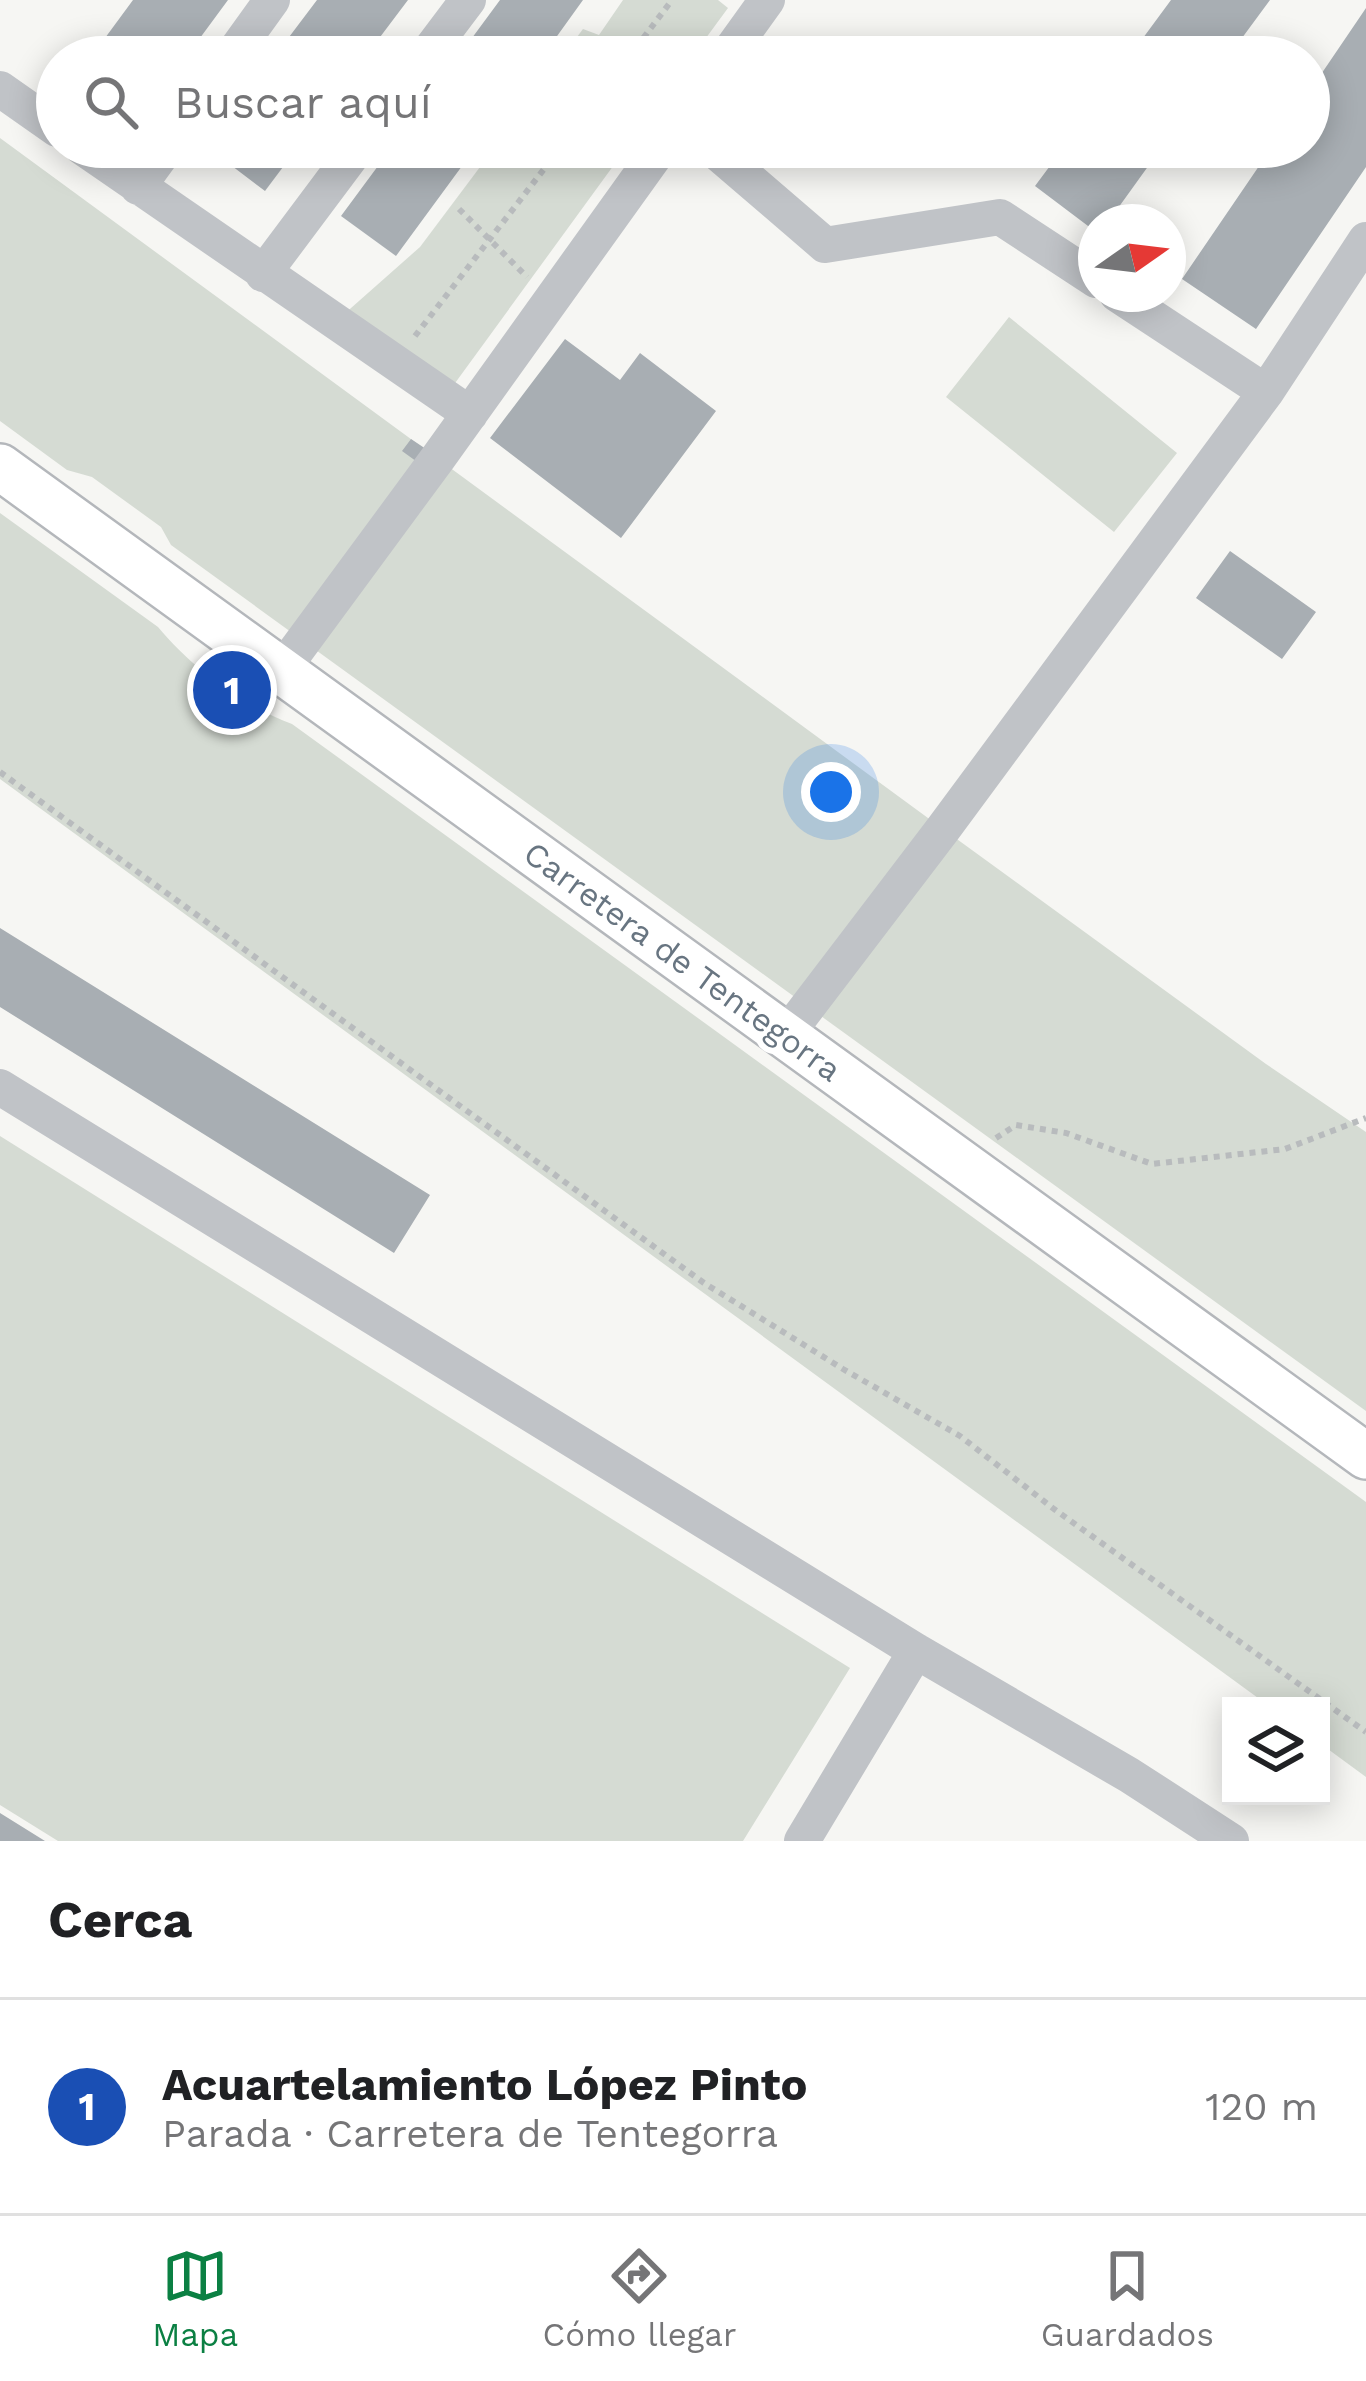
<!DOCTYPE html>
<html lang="es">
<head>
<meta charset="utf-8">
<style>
  :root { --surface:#fff; --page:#f2f2f2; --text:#202124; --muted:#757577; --line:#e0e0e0; --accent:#0b8043 }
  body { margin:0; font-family:"Work Sans",sans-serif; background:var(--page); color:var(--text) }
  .controls { position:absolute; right:36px; bottom:36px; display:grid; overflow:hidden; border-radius:0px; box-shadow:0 6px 30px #0003 }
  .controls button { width:108px; height:108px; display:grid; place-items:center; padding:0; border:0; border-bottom:3px solid var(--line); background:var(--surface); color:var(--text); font:60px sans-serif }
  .compass { position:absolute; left:1078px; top:204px; width:108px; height:108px; border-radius:50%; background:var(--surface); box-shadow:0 6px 30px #0003; rotate:76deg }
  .you { position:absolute; left:831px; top:792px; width:42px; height:42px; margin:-30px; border:9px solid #fff; border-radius:50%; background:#1a73e8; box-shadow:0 0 0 18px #1a73e833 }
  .badge { display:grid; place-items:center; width:78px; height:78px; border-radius:50%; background:var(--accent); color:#fff; font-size:39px; font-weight:700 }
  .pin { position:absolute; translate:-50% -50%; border:6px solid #fff; box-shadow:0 3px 12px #0006 }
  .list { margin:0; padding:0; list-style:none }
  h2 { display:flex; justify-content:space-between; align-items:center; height:156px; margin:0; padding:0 48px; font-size:51px }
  h2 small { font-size:39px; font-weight:400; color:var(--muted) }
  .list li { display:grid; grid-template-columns:78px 1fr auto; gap:36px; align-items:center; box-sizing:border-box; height:216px; padding:0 48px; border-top:3px solid var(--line) }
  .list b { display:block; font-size:45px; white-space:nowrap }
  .list p { margin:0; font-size:39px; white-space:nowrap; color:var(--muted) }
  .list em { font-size:39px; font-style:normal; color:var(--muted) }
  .icon { flex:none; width:66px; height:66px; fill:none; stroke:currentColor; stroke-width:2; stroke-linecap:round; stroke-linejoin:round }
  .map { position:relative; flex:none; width:1366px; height:1841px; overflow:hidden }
  .search { position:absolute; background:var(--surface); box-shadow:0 6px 30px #0003; left:36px; right:36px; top:36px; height:132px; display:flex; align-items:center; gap:30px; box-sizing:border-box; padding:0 42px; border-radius:66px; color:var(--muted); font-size:45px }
  .sheet { height:372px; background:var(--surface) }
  nav { display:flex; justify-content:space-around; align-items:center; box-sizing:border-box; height:168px; border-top:3px solid var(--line); background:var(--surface); font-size:33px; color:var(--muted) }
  nav a { display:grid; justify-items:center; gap:6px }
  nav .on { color:var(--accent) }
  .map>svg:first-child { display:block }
  .green { fill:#d5dbd3 }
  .building { fill:#a8aeb3 }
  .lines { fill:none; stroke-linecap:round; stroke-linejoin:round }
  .major-casing { stroke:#b4b7bb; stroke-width:50 }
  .path { stroke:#b8bbbd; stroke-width:6; stroke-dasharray:6 6; stroke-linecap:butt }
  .minor { stroke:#c0c3c7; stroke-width:36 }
  .major { stroke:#fff; stroke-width:45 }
  .labels { text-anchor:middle; stroke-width:12; stroke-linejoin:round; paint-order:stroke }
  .street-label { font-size:33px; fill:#687581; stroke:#fff }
</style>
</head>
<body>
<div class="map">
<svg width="1366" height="1841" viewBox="0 0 1366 1841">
  <rect width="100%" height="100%" fill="#f6f6f3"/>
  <path class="green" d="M 623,0 L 718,0 L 728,8 L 692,57 L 562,57 L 583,29 L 599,35 Z
    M 0,138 L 943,829 L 1266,1064 L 1366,1132 L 1366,1411 L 171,545 L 161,527 L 92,477 L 67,470 L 0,421 Z
    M 495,147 L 627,147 L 450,390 L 342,316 L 420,247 Z
    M 1009,317 L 1177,453 L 1114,532 L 946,397 Z
    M 0,513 L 158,627 C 192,668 242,705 292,724 L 1366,1502 L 1366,1777 L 1321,1744 L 1321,1706 L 1269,1706 L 0,779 Z
    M 0,1136 L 850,1668 L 743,1841 L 58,1841 L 0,1805 Z"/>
  <path class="building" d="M 133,0 L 228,0 L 186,57 L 100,57 L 94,53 Z
    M 317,0 L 408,0 L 365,57 L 274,57 Z
    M 500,0 L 583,0 L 542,57 L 458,57 Z
    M 1171,0 L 1270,0 L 1228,57 L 1129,57 Z
    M 1366,8 L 1366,167 L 1256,329 L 1182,279 L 1272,147 L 1309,147 L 1309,92 Z
    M 207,147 L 298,147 L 265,191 Z
    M 392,147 L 476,147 L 396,256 L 341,216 Z
    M 1064,147 L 1162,147 L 1108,222 L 1096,222 L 1096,232 L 1035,186 Z
    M 565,339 L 620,380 L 640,353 L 716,411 L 621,538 L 490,438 Z
    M 411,439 L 429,451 L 420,464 L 402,451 Z
    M 1230,551 L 1316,612 L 1282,659 L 1196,598 Z
    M 0,928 L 430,1195 L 394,1253 L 0,1007 Z
    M 0,1813 L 45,1841 L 0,1841 Z"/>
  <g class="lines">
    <defs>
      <path id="major" d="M 0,467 L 1366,1456"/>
    </defs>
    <use href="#major" class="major-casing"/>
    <path class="path" d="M 629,57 L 672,0
      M 459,209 L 527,277
      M 415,336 L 561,147
      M 0,772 L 704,1283 L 843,1369 L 960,1436 L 1054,1509 L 1366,1732
      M 996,1138 L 1016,1125 L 1066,1133 L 1152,1164 L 1285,1149 L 1366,1118"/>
    <path class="minor" d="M 231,57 L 272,0
      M 425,57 L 468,0
      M 726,57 L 767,0
      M 0,89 L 57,129
      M 82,147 L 470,414
      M 711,147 L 825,245 L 1000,217 L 1096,280
      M 138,187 L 167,147
      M 263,274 L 358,147
      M 1117,294 L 1266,392
      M 281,671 L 438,458 L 661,147
      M 786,1035 L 943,829 L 1266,392 L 1366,240
      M 0,1087 L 916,1651 L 1129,1775 L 1231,1841
      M 802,1841 L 916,1651"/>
    <use href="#major" class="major"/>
  </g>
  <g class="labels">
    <g class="street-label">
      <text transform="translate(683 961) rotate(36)" y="12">Carretera de Tentegorra</text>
    </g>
  </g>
</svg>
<div class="controls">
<button><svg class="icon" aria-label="layers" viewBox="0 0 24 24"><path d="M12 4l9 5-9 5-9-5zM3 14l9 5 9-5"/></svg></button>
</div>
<svg class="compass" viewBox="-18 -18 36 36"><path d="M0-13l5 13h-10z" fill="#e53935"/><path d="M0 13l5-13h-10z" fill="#757577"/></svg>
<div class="you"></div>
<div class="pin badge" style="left:232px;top:690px;background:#1a4fb4">1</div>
<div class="search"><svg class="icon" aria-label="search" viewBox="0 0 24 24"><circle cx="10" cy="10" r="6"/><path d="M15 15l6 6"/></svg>Buscar aquí</div>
</div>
<section class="sheet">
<h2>Cerca<small></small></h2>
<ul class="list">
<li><span class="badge" style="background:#1a4fb4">1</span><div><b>Acuartelamiento López Pinto</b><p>Parada · Carretera de Tentegorra</p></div><em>120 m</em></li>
</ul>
</section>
<nav>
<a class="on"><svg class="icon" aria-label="map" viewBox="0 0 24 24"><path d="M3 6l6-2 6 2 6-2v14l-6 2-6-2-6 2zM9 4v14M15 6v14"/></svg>Mapa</a>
<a><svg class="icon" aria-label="directions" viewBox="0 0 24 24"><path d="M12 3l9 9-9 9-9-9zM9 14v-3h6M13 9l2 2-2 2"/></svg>Cómo llegar</a>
<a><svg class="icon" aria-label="saved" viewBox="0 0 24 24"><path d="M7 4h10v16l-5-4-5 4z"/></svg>Guardados</a>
</nav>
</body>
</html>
